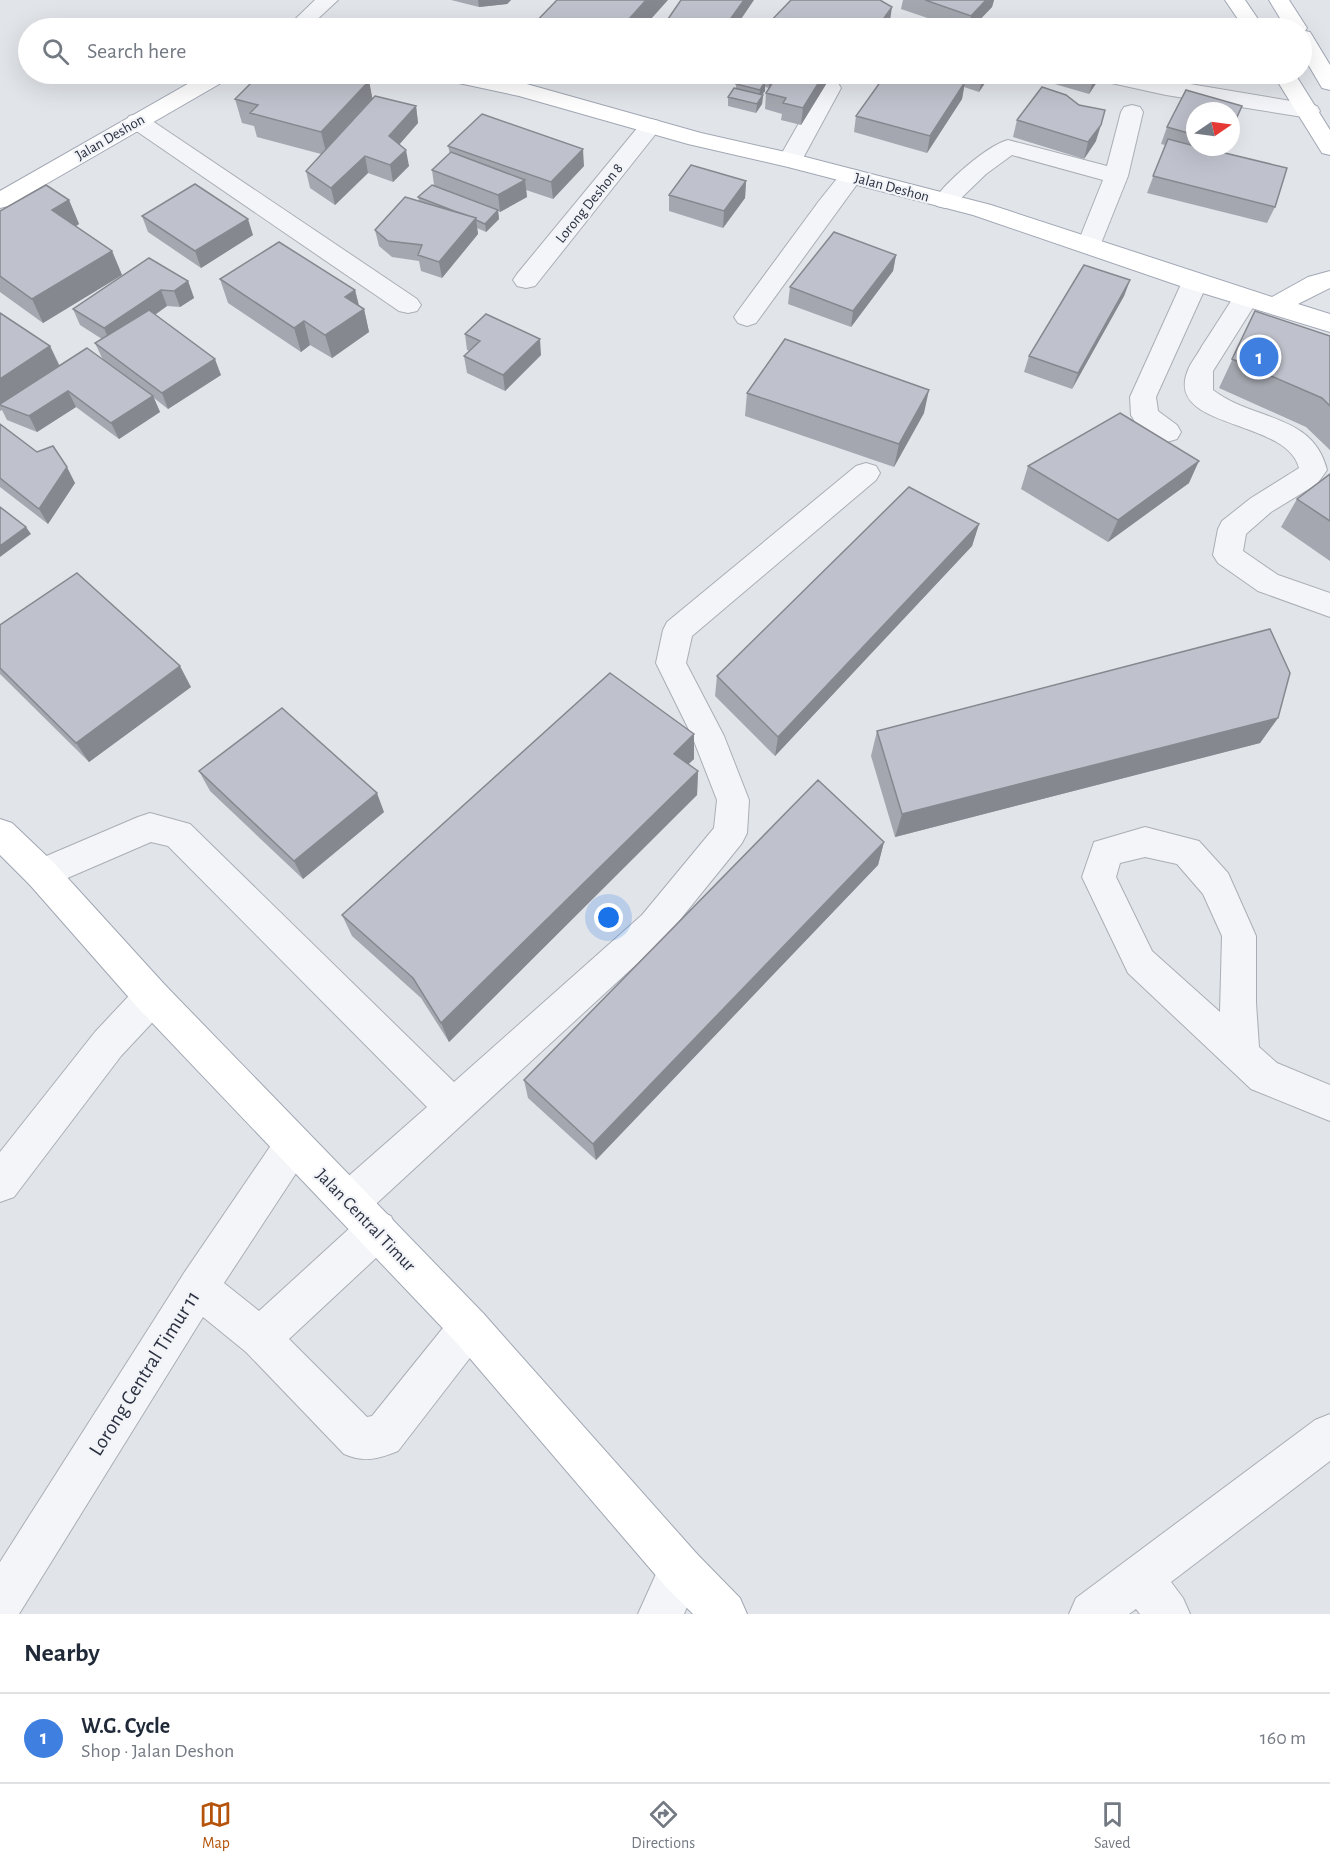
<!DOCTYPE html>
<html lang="en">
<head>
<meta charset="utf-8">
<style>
  :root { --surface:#fff; --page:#f6f6f7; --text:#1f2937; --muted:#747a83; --line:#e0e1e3; --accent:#b45309 }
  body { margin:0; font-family:"Alegreya Sans",sans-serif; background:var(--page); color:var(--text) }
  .compass { position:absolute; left:1186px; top:102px; width:54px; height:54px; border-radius:50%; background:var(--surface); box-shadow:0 6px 24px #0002; rotate:77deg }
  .you { position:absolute; left:609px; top:918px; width:21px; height:21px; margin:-15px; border:4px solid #fff; border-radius:50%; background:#1a73e8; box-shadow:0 0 0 9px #1a73e833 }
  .badge { display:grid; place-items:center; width:39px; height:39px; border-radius:50%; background:var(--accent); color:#fff; font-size:20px; font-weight:700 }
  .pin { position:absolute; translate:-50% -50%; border:3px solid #fff; box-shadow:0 2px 6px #0006 }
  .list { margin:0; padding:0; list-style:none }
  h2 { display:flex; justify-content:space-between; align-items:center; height:78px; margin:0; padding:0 24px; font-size:26px }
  h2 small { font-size:20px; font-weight:400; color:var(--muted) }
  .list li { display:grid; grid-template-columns:39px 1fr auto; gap:18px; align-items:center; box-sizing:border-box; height:90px; padding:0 24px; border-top:2px solid var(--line) }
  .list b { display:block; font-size:22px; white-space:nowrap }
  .list p { margin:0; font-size:20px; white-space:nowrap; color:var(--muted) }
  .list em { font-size:20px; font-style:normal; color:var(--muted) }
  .icon { flex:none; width:33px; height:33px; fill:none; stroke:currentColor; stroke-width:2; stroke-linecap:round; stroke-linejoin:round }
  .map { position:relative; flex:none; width:1330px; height:1614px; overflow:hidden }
  .search { position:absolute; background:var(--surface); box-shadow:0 6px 24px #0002; left:18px; right:18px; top:18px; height:66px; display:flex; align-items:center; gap:15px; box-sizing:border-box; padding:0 21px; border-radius:33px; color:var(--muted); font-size:22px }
  .sheet { height:168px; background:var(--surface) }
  nav { display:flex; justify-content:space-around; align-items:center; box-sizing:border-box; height:84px; border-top:2px solid var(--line); background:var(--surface); font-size:16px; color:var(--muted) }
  nav a { display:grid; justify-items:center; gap:3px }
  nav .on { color:var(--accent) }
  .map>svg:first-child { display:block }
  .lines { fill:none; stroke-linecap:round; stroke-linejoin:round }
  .minor-casing { stroke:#aaaeb6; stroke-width:2 }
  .major-casing { stroke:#a1a7b4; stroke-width:2 }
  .minor { fill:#f4f5f8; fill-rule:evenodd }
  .major { fill:#fff; fill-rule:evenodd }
  .wall { fill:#a4a7af }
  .shaded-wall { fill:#86888f }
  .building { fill:#bfc2cc; stroke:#86888f; stroke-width:1.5 }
  .labels { text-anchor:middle; stroke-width:4.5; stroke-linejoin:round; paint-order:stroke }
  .far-street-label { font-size:15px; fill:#2a3040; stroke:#f1f3f7 }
  .street-label { font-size:18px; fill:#2a3040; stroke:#f1f3f7 }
  .near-street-label { font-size:21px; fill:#2a3040; stroke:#f1f3f7 }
</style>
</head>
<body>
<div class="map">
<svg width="1330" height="1614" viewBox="0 0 1330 1614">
  <rect width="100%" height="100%" fill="#e1e4e9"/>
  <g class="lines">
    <defs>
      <path id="minor" d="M 315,0 L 338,0 L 308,28 L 286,28 Z
        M 1090,74 L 1130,74 L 1309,104 L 1317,106 L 1320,111 L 1317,116 L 1309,118 L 1166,95 L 1093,79 Z
        M 830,81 L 838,83 L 841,88 L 802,160 L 798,165 L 790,167 L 782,165 L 778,160 L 819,88 L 822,83 Z
        M 1132,105 L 1140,107 L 1143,112 L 1128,176 L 1098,251 L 1089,253 L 1080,251 L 1077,245 L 1103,180 L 1012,155 L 986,174 L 953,206 L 945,208 L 937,206 L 933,201 C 946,182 986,146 1008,140 L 1107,166 L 1121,112 L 1124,107 Z
        M 137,114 L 145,116 L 417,299 L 421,305 L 417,311 L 408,313 L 399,311 L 129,126 L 126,121 L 129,116 Z
        M 651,119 L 659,121 L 662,126 L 535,286 L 526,288 L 517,286 L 513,280 L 517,274 L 643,121 Z
        M 851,169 L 859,171 L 863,176 L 756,323 L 747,326 L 738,323 L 734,317 L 738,311 L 819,201 L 843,171 Z
        M 1195,274 L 1204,276 L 1208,282 L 1156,397 L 1158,411 L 1177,425 L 1181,432 L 1177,439 L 1167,442 L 1157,439 L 1135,422 L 1131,415 L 1130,397 L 1182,282 L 1186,276 Z
        M 1246,290 L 1255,292 L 1259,298 L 1213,371 L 1213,390 C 1253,421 1313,413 1327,470 L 1317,484 L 1271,512 L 1246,534 L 1243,551 L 1278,575 L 1330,593 L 1330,617 L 1258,591 L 1218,563 L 1213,555 L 1218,529 L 1222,521 L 1251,498 L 1299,468 C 1287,418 1163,430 1188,370 C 1191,362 1198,354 1202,346 C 1214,328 1225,310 1237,292 Z
        M 866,463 L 876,466 L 880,473 L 876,480 L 692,636 L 686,663 L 724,736 L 749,800 L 747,833 L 742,843 L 666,937 L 364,1215 L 350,1220 L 336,1215 L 331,1201 L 336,1187 L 427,1107 L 168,846 L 151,842 L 42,889 L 30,885 L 25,874 L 30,863 L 138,817 L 150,813 L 190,824 L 454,1082 L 642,915 L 714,828 L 717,800 L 692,736 L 656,663 L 663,630 L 667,622 L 856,466 Z
        M 1145,827 L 1199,841 L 1228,873 L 1256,936 L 1256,1003 L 1259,1047 L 1277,1063 L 1330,1085 L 1330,1121 L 1251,1089 L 1128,973 L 1082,877 L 1094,842 ZM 1145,857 L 1177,864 L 1203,894 L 1222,936 L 1220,1012 L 1152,951 L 1116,877 L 1120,863 Z
        M 152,980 L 165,985 L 170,997 L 165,1009 L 121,1056 L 14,1197 L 0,1202 L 0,1152 L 95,1032 L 139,985 Z
        M 293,1126 L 306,1132 L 312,1145 L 306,1158 L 224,1283 L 259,1311 L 363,1216 L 377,1210 L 391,1216 L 397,1230 L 391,1244 L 289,1339 L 367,1417 L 372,1416 L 455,1313 L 469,1307 L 483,1313 L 489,1327 L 483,1341 L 398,1451 C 378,1459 365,1463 344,1454 L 246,1352 L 203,1317 L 19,1614 L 0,1614 L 0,1562 L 184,1273 L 280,1132 Z
        M 1330,1414 L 1330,1461 L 1171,1582 L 1183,1598 L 1190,1614 L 1140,1614 L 1136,1609 L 1129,1614 L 1069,1614 L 1076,1598 L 1315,1420 Z
        M 681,1548 L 697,1554 L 703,1570 L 684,1614 L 638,1614 L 665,1554 Z"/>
      <path id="major" d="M 1225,0 L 1245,0 L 1264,28 L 1244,28 Z
        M 1269,0 L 1289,0 L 1307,28 L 1305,31 L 1310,32 L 1330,65 L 1330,90 L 1322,88 L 1302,54 L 1302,28 L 1286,28 Z
        M 205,74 L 231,74 L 228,79 L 8,206 L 0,208 L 0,191 Z
        M 437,74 L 477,74 L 523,83 L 701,133 L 790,153 L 991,205 L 1272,297 L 1308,277 L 1330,271 L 1330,288 L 1298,304 L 1330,314 L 1330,332 L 1186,288 L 973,215 L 788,167 L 688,144 L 519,96 L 440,79 Z
        M 1273,74 L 1295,74 L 1330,130 L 1330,155 L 1322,153 Z
        M 0,819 L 12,823 L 54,863 L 165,985 L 483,1313 L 697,1554 L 740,1598 L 747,1614 L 693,1614 L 665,1586 L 455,1341 L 139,1009 L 30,885 L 0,855 Z"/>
    </defs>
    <use href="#minor" class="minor-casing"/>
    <use href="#major" class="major-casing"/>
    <use href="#minor" class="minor"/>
    <use href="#major" class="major"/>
  </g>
  <path class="wall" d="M 451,0 L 511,0 L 507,4 L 479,7 Z
    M 903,0 L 994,0 L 992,7 L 972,28 L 957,28 L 901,9 Z
    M 668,19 L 735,28 L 668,28 Z
    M 583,74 L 603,74 L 599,78 Z
    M 743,74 L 777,74 L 777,75 L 778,74 L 828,74 L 828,81 L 801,125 L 781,120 L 782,114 L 765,109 L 766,93 L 769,88 L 765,87 L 765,91 L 762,95 L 763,95 L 762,104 L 756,113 L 728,106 L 728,97 L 736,89 L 736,84 L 743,77 Z
    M 850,74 L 867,74 L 862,77 Z
    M 886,74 L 991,74 L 979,92 L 964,87 L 962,99 L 927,153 L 854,132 L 856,116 Z
    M 1020,74 L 1101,74 L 1099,79 L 1089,94 Z
    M 1127,74 L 1182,74 L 1181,76 L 1143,78 Z
    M 289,80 L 369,81 L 372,99 L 416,106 L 418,123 L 399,144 L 409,166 L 393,182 L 368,173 L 335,205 L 310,188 L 306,171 L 321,154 L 257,137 L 254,126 L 242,123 L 235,99 Z
    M 1186,90 L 1242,106 L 1231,133 L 1231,111 L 1195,111 L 1195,147 L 1225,147 L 1222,152 L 1287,168 L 1275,207 L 1267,223 L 1147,193 L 1165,145 L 1161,144 L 1167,127 Z
    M 1017,120 L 1096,141 L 1084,159 L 1013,137 Z
    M 448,146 L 584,166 L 553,199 L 526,190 L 527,197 L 500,212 L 498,211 L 499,219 L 486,232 L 477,228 L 478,234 L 442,278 L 421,271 L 419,261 L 392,257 L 379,246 L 375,230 L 419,201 L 418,197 L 434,185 L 432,170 L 450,154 Z
    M 746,181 L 745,198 L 723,228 L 669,211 L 669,195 Z
    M 69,200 L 79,224 L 76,226 L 112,251 L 122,275 L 43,323 L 0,292 L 0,211 Z
    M 142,216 L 253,235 L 201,268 L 148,232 Z
    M 896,255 L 893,271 L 851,327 L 788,304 L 790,287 Z
    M 220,279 L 355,290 L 359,305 L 364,309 L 369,332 L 332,358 L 310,345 L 301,352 L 228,303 Z
    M 1130,280 L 1124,296 L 1072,389 L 1024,372 L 1029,356 Z
    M 188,281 L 194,298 L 180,307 L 167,306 L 155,315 L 221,375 L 168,409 L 154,398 L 160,412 L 119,439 L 76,407 L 37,432 L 7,420 L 2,410 L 0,411 L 0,313 L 50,346 L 60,366 L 103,360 L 95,343 L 102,339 L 80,325 L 73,309 Z
    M 1255,311 L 1330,336 L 1330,450 L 1306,427 L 1219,388 Z
    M 465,334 L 541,355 L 505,391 L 467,373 L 464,356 L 470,351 L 467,350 Z
    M 747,393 L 924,413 L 894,467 L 745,416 Z
    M 0,424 L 75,483 L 48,524 L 0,487 Z
    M 1028,466 L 1189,483 L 1108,542 L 1021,489 Z
    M 1330,474 L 1330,561 L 1281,527 L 1297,499 Z
    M 979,524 L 972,546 L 775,756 L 715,696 L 717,676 Z
    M 0,625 L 191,687 L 89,762 L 0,674 Z
    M 1278,718 L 1260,743 L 895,837 L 871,756 L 877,731 Z
    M 694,734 L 694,759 L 688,764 L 698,771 L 697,795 L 449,1042 L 421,998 L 352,936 L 342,915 Z
    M 199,771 L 384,812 L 303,879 L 210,791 Z
    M 884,842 L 878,865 L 596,1160 L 528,1098 L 524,1080 Z"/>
  <path class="shaded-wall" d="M 478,0 L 511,0 L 507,4 L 479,7 Z
    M 646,0 L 668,0 L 643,28 L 621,28 Z
    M 744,0 L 754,0 L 735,28 L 724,28 Z
    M 986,0 L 994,0 L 992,7 L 972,28 L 969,28 L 971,16 Z
    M 892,7 L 889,28 L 884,18 Z
    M 774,74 L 777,74 L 777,77 L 769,88 L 769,80 Z
    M 824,74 L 828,74 L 828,81 L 801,125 L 803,108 Z
    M 984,74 L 991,74 L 979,92 L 983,75 Z
    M 1097,74 L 1101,74 L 1099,79 L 1089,94 L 1094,77 Z
    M 369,81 L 374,106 L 327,156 L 321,132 Z
    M 765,82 L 765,91 L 759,98 L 760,90 Z
    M 965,82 L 962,99 L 927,153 L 930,136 Z
    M 763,95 L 762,104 L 756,113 L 757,104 Z
    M 416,106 L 418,123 L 392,153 L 389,136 Z
    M 1101,125 L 1096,141 L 1084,159 L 1088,142 Z
    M 583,149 L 584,166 L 553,199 L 551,182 Z
    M 406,150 L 409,166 L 393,182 L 390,165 Z
    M 365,156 L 368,173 L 335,205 L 331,188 Z
    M 525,180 L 527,197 L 500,212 L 498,195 Z
    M 746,181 L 745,198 L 723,228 L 724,211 Z
    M 69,200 L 79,224 L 63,234 L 52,210 Z
    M 498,210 L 499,219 L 486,232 L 485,224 Z
    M 476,218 L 478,234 L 442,278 L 439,262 Z
    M 248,219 L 253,235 L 201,268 L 195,251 Z
    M 112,251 L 122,275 L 43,323 L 32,299 Z
    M 896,255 L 893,271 L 851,327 L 853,311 Z
    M 1130,280 L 1124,296 L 1072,389 L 1078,373 Z
    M 188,281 L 194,298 L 180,307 L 174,291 Z
    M 161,290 L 167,306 L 111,345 L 104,328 Z
    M 355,290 L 360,311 L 364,309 L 369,332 L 332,358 L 325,335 L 345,297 Z
    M 304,321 L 310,345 L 301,352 L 294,328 Z
    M 540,339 L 541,355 L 505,391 L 503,375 Z
    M 50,346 L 61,370 L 0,405 L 0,379 Z
    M 215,359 L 221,375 L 168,409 L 162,393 Z
    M 929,390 L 924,413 L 894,467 L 899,444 Z
    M 68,391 L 76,407 L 37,432 L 29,416 Z
    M 153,396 L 160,412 L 119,439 L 111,423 Z
    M 1199,461 L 1189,483 L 1108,542 L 1118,520 Z
    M 67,467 L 75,483 L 48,524 L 39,509 Z
    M 979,524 L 972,546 L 775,756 L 778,737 Z
    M 26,527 L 31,534 L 0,557 L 0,546 Z
    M 180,666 L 191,687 L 89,762 L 76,743 Z
    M 1278,718 L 1260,743 L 895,837 L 902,814 Z
    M 694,734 L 694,759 L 674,778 L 674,754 Z
    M 698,771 L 697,795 L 449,1042 L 441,1023 Z
    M 377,793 L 384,812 L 303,879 L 294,861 Z
    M 884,842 L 878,865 L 596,1160 L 593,1144 Z"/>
  <path class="building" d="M 557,0 L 646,0 L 621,28 L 530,28 Z
    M 681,0 L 744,0 L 724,28 L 692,28 L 695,24 L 668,19 Z
    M 791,0 L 880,0 L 892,7 L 884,18 L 893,24 L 891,28 L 774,28 L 766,26 Z
    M 925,0 L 986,0 L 971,16 Z
    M 918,22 L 943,28 L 913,28 Z
    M 1169,25 L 1171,28 L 1144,28 Z
    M 260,74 L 267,74 L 289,80 L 295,74 L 338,74 L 369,81 L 321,132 L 250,113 L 258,105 L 235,99 Z
    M 745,74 L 774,74 L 769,80 Z
    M 778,74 L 824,74 L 803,108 L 783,103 L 786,98 L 766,93 Z
    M 886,74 L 932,74 L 965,82 L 930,136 L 856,116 Z
    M 1081,74 L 1097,74 L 1094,77 Z
    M 741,76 L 765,82 L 760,90 L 736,84 Z
    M 1042,87 L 1066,95 L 1079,105 L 1105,110 L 1101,125 L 1088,142 L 1017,120 Z
    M 734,88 L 763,95 L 757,104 L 728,97 Z
    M 1186,90 L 1242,106 L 1231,130 L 1231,111 L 1195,111 L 1195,135 L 1167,127 Z
    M 375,96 L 416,106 L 389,136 L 406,150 L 390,165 L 365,156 L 331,188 L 306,171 Z
    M 482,114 L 583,149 L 551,182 L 448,146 Z
    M 1168,139 L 1195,146 L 1195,147 L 1200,147 L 1287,168 L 1275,207 L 1153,176 Z
    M 451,152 L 525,180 L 498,195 L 432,170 Z
    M 691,165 L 746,181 L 724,211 L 669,195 Z
    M 195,184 L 248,219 L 195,251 L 142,216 Z
    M 46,185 L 69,200 L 52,210 L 112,251 L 32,299 L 0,276 L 0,211 Z
    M 432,185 L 498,210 L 485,224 L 476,220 L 476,218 L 454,211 L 418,197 Z
    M 405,197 L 476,218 L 439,262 L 418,255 L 422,245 L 388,241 L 375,230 Z
    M 834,232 L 896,255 L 853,311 L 790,287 Z
    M 279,242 L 355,290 L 345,297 L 364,309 L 325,335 L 304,321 L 294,328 L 220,279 Z
    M 149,258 L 188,281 L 174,291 L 161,290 L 104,328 L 73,309 Z
    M 1084,265 L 1130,280 L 1078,373 L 1029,356 Z
    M 149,310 L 215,359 L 162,393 L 95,343 Z
    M 1255,311 L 1330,336 L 1330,406 L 1322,398 L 1232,359 Z
    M 0,313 L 50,346 L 0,379 Z
    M 486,314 L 540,339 L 503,375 L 464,356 L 480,341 L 465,334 Z
    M 785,339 L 929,390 L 899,444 L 747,393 Z
    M 87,348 L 153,396 L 111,423 L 68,391 L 29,416 L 0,405 L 0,404 Z
    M 1120,413 L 1199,461 L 1118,520 L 1028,466 Z
    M 0,424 L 37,452 L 53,446 L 67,467 L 39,509 L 0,478 Z
    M 1330,474 L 1330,521 L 1297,499 Z
    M 909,487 L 979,524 L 778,737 L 717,676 Z
    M 0,507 L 26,527 L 0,546 Z
    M 77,573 L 180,666 L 76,743 L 0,668 L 0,625 Z
    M 1270,629 L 1290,673 L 1278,718 L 902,814 L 877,731 Z
    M 610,673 L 694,734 L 674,754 L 698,771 L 441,1023 L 413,978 L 342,915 Z
    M 282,708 L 377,793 L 294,861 L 199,771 Z
    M 818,780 L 884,842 L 593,1144 L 524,1080 Z"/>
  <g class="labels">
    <g class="far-street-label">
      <text transform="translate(110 137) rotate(-30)" y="5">Jalan Deshon</text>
      <text transform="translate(892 187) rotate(15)" y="5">Jalan Deshon</text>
      <text transform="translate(589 203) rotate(-51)" y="5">Lorong Deshon 8</text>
    </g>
    <g class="street-label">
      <text transform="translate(366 1220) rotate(46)" y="6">Jalan Central Timur</text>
    </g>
    <g class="near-street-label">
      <text transform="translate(144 1373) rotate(-58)" y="7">Lorong Central Timur 11</text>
    </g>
  </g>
</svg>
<svg class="compass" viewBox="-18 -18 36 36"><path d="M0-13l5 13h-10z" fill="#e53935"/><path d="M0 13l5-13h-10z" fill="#747a83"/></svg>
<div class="you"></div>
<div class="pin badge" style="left:1259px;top:357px;background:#3f7fe0">1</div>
<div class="search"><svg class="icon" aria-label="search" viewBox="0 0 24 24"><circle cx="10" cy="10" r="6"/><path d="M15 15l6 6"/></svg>Search here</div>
</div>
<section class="sheet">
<h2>Nearby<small></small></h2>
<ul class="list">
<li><span class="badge" style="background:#3f7fe0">1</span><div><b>W.G. Cycle</b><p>Shop · Jalan Deshon</p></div><em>160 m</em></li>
</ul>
</section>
<nav>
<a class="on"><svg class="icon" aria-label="map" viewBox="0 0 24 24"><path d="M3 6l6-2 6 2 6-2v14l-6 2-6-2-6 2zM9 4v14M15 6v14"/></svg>Map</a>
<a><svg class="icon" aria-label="directions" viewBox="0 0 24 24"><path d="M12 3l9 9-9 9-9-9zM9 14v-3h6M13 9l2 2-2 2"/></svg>Directions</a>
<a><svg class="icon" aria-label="saved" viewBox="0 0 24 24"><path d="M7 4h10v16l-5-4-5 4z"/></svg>Saved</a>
</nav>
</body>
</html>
